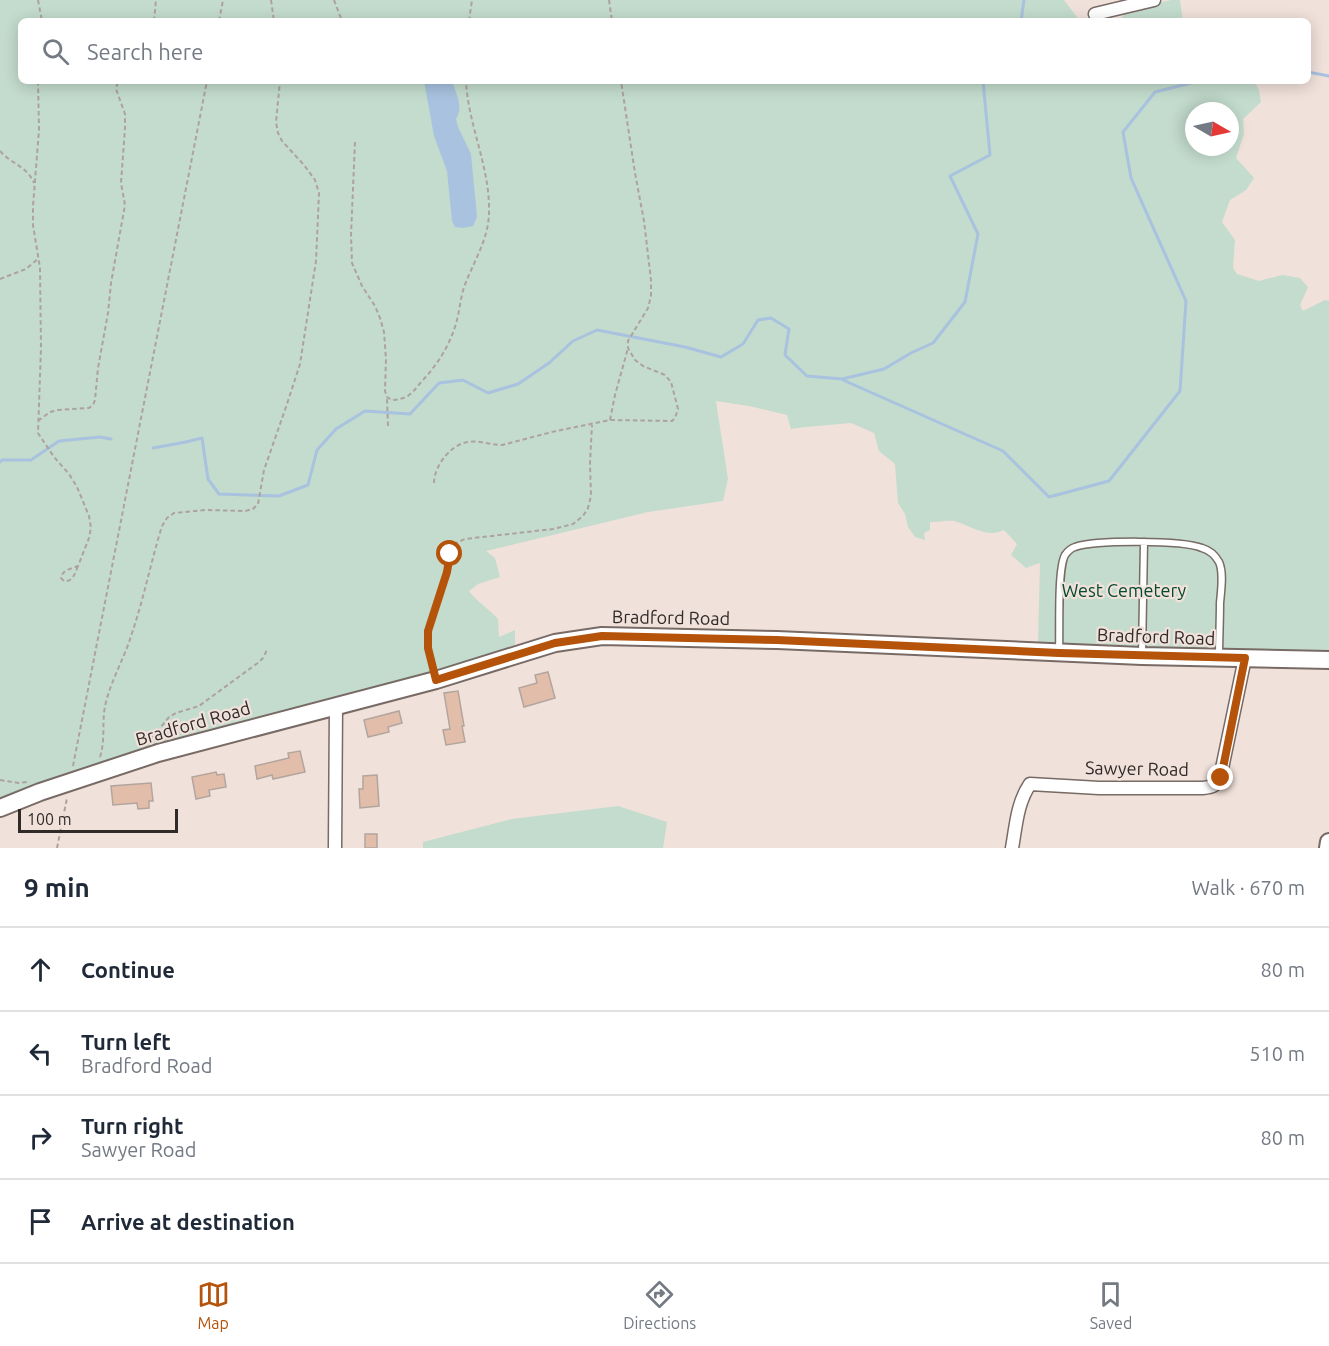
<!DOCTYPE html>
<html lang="en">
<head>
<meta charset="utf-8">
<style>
  :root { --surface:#fff; --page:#f2f2f3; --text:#1f2937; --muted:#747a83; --line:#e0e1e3; --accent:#b45309 }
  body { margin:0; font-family:Ubuntu,sans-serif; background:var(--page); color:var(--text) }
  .compass { position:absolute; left:1185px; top:102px; width:54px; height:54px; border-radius:50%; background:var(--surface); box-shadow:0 3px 15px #0003; rotate:99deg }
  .scale { position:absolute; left:18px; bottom:15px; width:160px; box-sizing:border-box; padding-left:6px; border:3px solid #302a28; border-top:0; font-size:16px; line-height:21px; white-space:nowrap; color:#302a28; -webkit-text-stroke:4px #f0e1da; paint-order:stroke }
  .stop { position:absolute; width:18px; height:18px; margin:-14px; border:4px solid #b45309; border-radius:50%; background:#fff }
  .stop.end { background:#b45309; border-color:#fff; box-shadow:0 2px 6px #0008 }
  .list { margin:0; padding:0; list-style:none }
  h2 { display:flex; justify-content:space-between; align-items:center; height:78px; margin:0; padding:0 24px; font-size:26px }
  h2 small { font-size:20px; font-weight:400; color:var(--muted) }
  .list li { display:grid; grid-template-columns:39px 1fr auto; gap:18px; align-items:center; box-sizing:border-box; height:84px; padding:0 24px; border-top:2px solid var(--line) }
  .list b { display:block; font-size:22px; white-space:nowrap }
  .list p { margin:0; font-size:20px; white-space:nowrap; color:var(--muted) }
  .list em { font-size:20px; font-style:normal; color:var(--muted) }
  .icon { flex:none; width:33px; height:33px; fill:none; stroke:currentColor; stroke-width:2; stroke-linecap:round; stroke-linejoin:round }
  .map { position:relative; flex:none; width:1329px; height:848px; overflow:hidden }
  .search { position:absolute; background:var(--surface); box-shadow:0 3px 15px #0003; left:18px; right:18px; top:18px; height:66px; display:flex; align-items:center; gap:15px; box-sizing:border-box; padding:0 21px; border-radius:9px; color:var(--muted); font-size:22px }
  .sheet { height:414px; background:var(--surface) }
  nav { display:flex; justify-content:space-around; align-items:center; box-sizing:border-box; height:84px; border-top:2px solid var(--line); background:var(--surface); font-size:16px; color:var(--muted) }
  nav a { display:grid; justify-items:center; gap:3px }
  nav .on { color:var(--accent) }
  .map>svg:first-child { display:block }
  .green { fill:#c3dccd; fill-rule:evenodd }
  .water { fill:#a9c2df }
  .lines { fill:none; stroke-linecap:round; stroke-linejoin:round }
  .stream { stroke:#a9c2df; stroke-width:3 }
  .building { fill:#e2beaa; stroke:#b2a59e; stroke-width:1.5 }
  .service-casing { stroke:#786a65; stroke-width:9 }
  .minor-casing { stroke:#786a65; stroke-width:15 }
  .tertiary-casing { stroke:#786a65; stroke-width:20 }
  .path { stroke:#aea29d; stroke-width:2; stroke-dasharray:4.5 3; stroke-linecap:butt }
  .service { stroke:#fff; stroke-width:6 }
  .minor { stroke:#fff; stroke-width:12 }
  .tertiary { stroke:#fff; stroke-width:16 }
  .route { stroke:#b45309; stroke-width:8 }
  .labels { text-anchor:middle; stroke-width:4.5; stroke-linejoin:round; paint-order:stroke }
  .park-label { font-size:18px; fill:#044a2e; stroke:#f0e1da }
  .street-label { font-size:18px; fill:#302a28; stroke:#f0e1da }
</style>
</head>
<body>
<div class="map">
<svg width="1329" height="848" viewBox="0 0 1329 848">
  <rect width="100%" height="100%" fill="#f0e1da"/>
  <path class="green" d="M 0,0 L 1064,0 L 1080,21 L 21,21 L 21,81 L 1254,81 L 1259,90 L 1261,102 L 1243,119 L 1244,134 L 1236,158 L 1254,178 L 1246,190 L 1230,200 L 1222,222 L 1235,240 L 1233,268 L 1237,274 L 1259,281 L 1282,275 L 1300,278 L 1308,287 L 1300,305 L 1303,311 L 1325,300 L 1329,301 L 1329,651 L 1038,644 L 1040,563 L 1026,568 L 1011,555 L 1017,544 L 1004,530 C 986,539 971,525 954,521 C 947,520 938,522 930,522 L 930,530 L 924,533 L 925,540 L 915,537 L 908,527 L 905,514 L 898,503 L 895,464 L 879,451 L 874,433 L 851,423 L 806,427 L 791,429 L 787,415 L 749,406 L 716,401 L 728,479 L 723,501 L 648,512 L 486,551 L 495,558 L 500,577 L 478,584 L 469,591 C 476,601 489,609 498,619 L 499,637 L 515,630 L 515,645 L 425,677 L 0,804 ZM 1194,111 L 1230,111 L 1230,147 L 1194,147 Z
    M 1171,0 L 1180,0 L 1183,21 L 1115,21 L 1121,19 L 1126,11 Z
    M 618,806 L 667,822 L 663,848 L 423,848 L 423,842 L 512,819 Z"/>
  <path class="water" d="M 424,81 L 452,81 C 456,94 464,107 456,119 L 458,127 L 471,154 L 477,217 L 473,226 L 463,228 L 455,227 L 452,221 L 447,171 L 434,136 Z"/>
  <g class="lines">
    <path class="stream" d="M 1021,21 L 1024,0
      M 1308,72 L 1329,76
      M 843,380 L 1003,451 L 1049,497 L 1109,481 L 1180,391 L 1186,301 L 1131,178 L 1123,132 L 1155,92 L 1199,81
      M 153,448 L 186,442 L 202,438 L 208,479 L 219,494 L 279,496 L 308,485 L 317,450 L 336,429 L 365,411 L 410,414 L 439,383 L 463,380 L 488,393 L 518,384 L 549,363 L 573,341 L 597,330 L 685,347 L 721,357 L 743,344 L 758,320 L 771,318 L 789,329 L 785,355 L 807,376 L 842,379 L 884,369 L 911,353 L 933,343 L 965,302 L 978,234 L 950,176 L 990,155 L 983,81
      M 0,462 L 2,460 L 31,460 L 59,441 L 100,437 L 111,439"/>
  </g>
  <path class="building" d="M 548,672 L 555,698 L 524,707 L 519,688 L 537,683 L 535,675 Z
    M 458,691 L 464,726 L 462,726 L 465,742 L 446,745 L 443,730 L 450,729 L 444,693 Z
    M 399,711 L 402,723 L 388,727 L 389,732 L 368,737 L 364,720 Z
    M 300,751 L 305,772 L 273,779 L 272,775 L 257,779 L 255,766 L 289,758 L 288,753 Z
    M 216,772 L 217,775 L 224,774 L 226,787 L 209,790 L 210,796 L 196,799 L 192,777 Z
    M 377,775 L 379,806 L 360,808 L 359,789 L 363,789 L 363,776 Z
    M 151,783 L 153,801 L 149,801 L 149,808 L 138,809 L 137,803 L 113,805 L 111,786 Z
    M 365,834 L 377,834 L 377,848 L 365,848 Z"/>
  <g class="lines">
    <defs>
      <path id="service" d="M 1059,650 C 1060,631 1057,570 1065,555 C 1068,551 1071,548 1075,547 C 1096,540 1182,540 1202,548 C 1209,550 1215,555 1219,562 C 1224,573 1221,591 1220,603 C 1220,621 1219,639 1219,657
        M 1142,655 L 1144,542"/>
      <path id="minor" d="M 1095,14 L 1154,0
        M 335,848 L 336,705
        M 1012,848 C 1016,826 1017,803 1030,784 L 1099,788 L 1203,788 C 1212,787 1216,786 1220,778 L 1245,658"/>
      <path id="tertiary" d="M 0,808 L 40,792 L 158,753 L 436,680 L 555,643 L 602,636 L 777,640 L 1142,656 L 1329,660
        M 1328,848 L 1329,842"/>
    </defs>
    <use href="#service" class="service-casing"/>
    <use href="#minor" class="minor-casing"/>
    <use href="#tertiary" class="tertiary-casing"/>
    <path class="path" d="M 38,0 L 42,21
      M 271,0 L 274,21
      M 334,0 L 342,21
      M 609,0 L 612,21
      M 154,21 L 156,0
      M 219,21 L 223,0
      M 469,21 L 472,0
      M 38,81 L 39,130 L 33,206 L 33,225 L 40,268 L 41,348 L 38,433 L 54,457 L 69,474 L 77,487 L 89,516 L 91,528 L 89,538 L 78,566 C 71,569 62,570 61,578 L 64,581 C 73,582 75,573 78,566
      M 355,142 L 351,235 L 352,263 L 362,286 L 375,306 L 380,318 L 384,332 L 386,359 L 385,391 L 387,397 L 392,400 C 397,400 401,399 406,397 C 413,393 417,387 422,381 C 437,365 448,348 455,327 C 460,312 460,296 466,282 C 476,257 490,236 489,208 C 489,165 468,124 466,81
      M 0,151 C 11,164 27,166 34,183
      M 0,279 L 26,269 L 39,258
      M 387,399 L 388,426
      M 610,420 L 615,395 L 628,348
      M 38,421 L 50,412 L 58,410 L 89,408 L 93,405 L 95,400 L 98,368 L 108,313 L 111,283 L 125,205 L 121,183 L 125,128 L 125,114 L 116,89 L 118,81
      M 434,483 C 434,466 451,444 468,442 C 480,440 490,445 502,445 L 556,431 L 610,420 L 672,421 L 675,418 L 678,409 L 671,382 L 665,375 L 643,366 L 635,360 L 628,348 L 628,341 L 648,308 L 651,296 L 651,280 L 644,221 L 635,173 L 621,81
      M 433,668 L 428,648 L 428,631 L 447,572 L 451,554 L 456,543 L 465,539 L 553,529 L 573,524 L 583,516 L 588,508 L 591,496 L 590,463 L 592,425
      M 146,742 L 151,739 L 169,717 L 176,713 L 199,706 L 259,662 L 264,657 L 267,649
      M 100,757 C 106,738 101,721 106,702 C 112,678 125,657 132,633 C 144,598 151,561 162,526 L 167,518 L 174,513 L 206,510 L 245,511 L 253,509 L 258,504 L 264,470 L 286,407 L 300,364 L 316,261 L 319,193 L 315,180 L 304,165 L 282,141 L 278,133 L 276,122 L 280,81
      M 73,766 L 207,81
      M 0,780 L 19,783 L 27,782
      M 57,848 L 67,798"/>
    <use href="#service" class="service"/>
    <use href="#minor" class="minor"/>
    <use href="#tertiary" class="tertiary"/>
  </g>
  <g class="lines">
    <path class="route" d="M 450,554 L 447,572 L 428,631 L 428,648 L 436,680 L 555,643 L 602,636 L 777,640 L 1059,653 L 1245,658 L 1221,778"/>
  </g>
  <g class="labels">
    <g class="park-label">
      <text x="1124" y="597">West Cemetery</text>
    </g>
    <g class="street-label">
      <text transform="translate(671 618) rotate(1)" y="6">Bradford Road</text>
      <text transform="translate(1156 637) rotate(2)" y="6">Bradford Road</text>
      <text transform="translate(193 724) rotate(-16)" y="6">Bradford Road</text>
      <text transform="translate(1137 769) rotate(1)" y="6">Sawyer Road</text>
    </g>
  </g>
</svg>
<svg class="compass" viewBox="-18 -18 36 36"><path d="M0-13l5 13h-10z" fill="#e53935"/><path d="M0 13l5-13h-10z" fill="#747a83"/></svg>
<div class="scale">100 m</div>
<div class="stop" style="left:450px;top:554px"></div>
<div class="stop end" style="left:1221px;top:778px"></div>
<div class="search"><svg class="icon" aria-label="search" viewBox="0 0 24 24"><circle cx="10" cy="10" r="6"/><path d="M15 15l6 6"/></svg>Search here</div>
</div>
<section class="sheet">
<h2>9 min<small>Walk · 670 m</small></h2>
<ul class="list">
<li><svg class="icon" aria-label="ahead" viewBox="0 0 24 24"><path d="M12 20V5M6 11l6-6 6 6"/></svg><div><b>Continue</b></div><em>80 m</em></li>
<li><svg class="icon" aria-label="left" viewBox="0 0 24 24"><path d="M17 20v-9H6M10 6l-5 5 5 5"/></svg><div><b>Turn left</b><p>Bradford Road</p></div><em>510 m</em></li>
<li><svg class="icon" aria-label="right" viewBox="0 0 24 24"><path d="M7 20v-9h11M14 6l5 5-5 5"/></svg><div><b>Turn right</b><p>Sawyer Road</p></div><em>80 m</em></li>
<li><svg class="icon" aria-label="arrive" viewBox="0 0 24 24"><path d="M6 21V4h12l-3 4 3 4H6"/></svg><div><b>Arrive at destination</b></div></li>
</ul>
</section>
<nav>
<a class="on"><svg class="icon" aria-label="map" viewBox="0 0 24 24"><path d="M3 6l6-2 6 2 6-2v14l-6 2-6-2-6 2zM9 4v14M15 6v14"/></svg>Map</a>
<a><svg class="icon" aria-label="directions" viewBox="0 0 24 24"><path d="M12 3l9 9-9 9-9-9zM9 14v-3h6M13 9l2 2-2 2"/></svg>Directions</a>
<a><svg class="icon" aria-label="saved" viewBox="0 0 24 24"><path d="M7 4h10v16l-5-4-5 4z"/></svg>Saved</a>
</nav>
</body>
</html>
